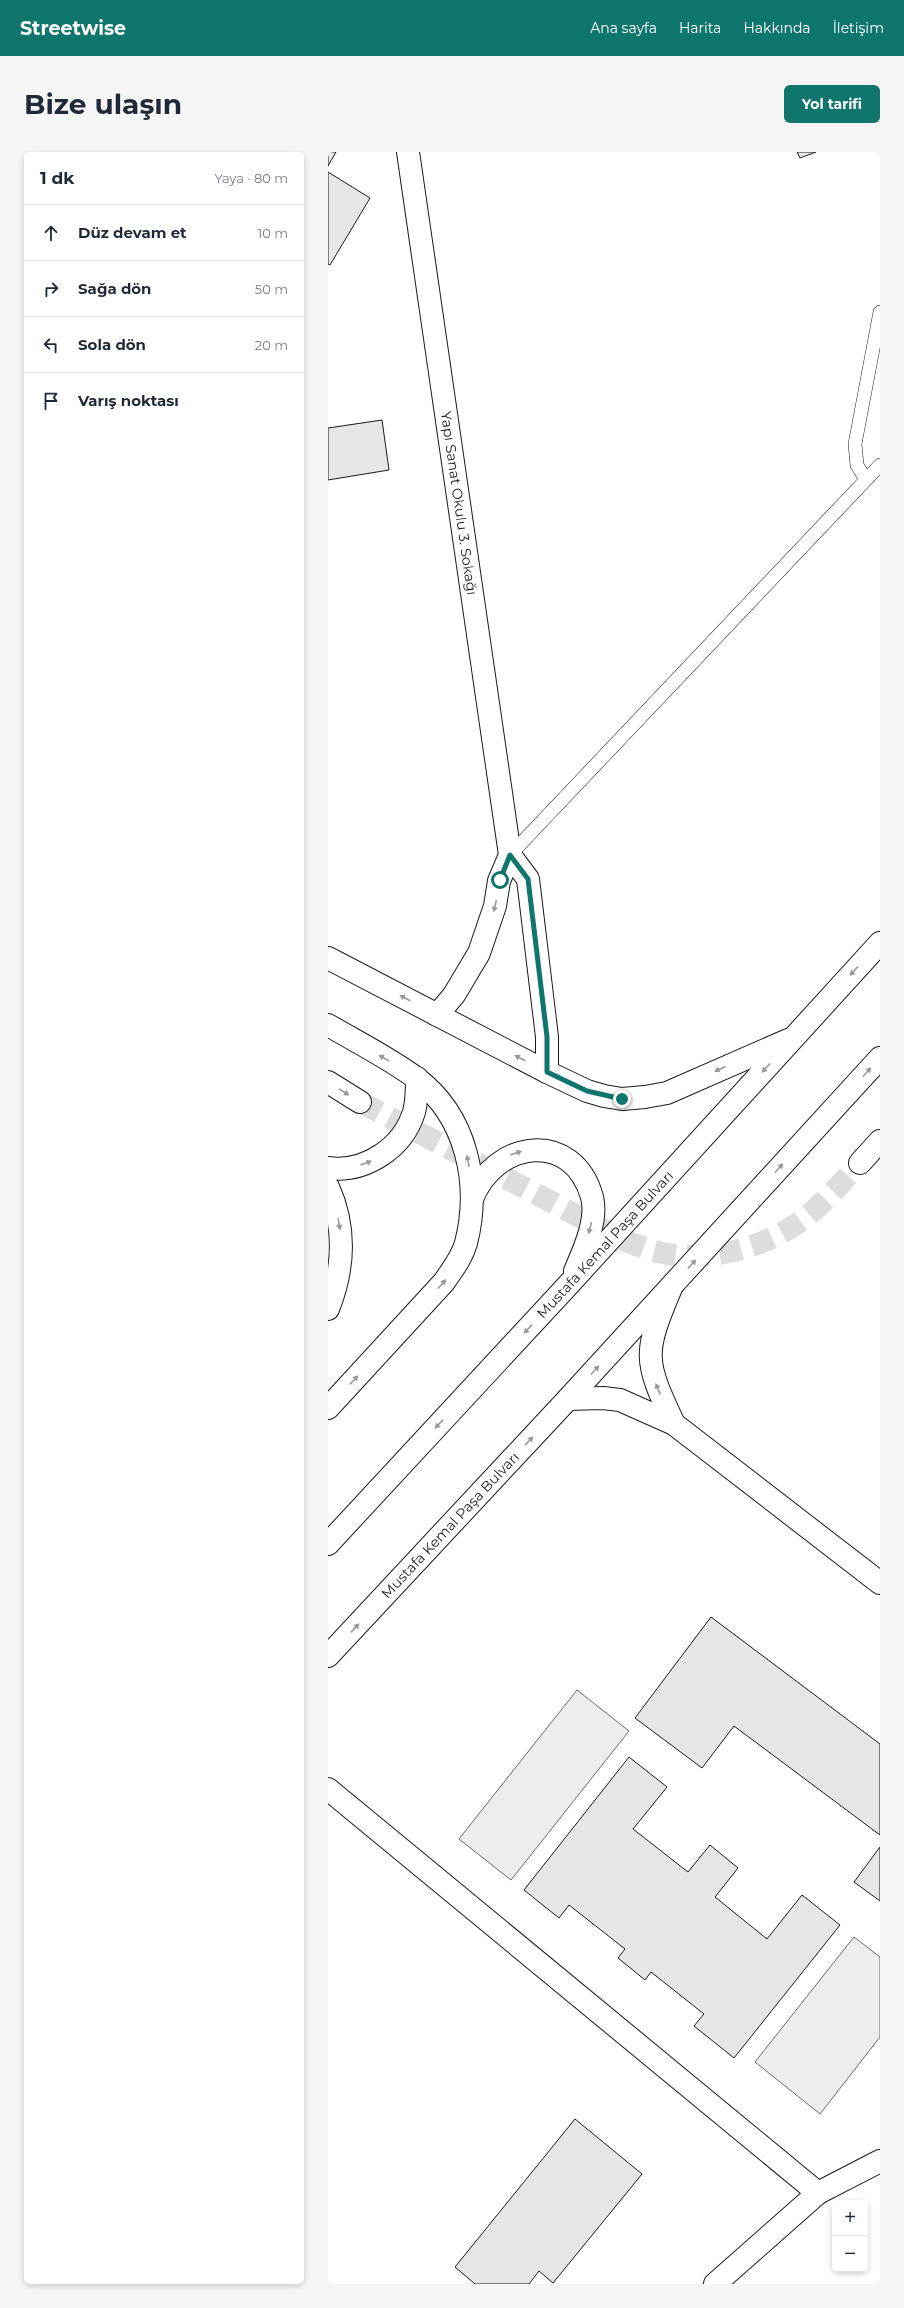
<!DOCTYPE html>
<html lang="tr">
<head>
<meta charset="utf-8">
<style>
  :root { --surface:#fff; --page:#f6f6f7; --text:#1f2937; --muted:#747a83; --line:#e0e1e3; --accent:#0f766e }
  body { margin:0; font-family:Montserrat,sans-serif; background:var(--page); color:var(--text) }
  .controls { position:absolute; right:12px; bottom:12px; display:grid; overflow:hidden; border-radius:6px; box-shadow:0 2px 6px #0003 }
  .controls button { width:36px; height:36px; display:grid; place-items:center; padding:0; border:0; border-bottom:1px solid var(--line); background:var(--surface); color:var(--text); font:20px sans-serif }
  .stop { position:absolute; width:12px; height:12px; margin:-9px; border:3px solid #0f766e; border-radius:50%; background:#fff }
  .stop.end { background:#0f766e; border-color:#fff; box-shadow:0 1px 4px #0008 }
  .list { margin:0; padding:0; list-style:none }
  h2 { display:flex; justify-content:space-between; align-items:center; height:52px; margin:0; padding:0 16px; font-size:17px }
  h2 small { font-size:13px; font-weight:400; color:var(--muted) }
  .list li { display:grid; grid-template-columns:26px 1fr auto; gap:12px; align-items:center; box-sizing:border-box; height:56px; padding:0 16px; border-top:1px solid var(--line) }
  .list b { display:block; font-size:15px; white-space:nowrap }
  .list em { font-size:13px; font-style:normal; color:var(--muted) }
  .icon { flex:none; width:22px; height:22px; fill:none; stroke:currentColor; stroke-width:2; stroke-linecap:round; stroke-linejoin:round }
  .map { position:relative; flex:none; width:552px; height:2132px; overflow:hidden; border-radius:6px }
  header { display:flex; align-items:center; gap:24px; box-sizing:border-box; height:56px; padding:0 20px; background:var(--accent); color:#fff }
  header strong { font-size:19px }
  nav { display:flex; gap:22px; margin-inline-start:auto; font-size:14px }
  .intro { display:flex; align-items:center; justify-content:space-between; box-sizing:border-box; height:96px; padding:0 24px }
  h1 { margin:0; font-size:28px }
  .button { padding:10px 18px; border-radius:6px; background:var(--accent); color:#fff; font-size:14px; font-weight:700 }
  main { display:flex; gap:24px; padding:0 24px }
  aside { flex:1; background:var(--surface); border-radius:6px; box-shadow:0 2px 6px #0003 }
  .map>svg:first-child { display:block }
  .parking { fill:#ededed; stroke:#6a6a6a }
  .building { fill:#e6e6e6; stroke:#1a1a1a }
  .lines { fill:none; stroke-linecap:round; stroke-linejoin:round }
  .primary-tunnel { stroke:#ddd; stroke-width:22; stroke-dasharray:22 11; stroke-linecap:butt }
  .service-casing { stroke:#1a1a1a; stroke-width:14 }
  .minor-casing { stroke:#1a1a1a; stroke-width:24 }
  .tertiary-casing { stroke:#1a1a1a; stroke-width:24 }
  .primary-casing { stroke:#1a1a1a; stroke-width:24 }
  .service { stroke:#fff; stroke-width:13 }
  .minor { stroke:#fff; stroke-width:22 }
  .tertiary { stroke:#fff; stroke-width:22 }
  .primary { stroke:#fff; stroke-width:22 }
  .oneway { fill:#989898 }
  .route { stroke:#0f766e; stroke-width:5 }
  .labels { text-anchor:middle; stroke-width:3; stroke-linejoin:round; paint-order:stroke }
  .street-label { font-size:14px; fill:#1a1a1a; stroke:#fff }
</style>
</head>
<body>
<header>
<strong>Streetwise</strong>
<nav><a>Ana sayfa</a><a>Harita</a><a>Hakkında</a><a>İletişim</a></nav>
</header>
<div class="intro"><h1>Bize ulaşın</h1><a class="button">Yol tarifi</a></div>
<main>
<aside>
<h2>1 dk<small>Yaya · 80 m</small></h2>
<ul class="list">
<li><svg class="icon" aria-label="ahead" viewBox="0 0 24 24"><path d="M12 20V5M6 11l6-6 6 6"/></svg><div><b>Düz devam et</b></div><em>10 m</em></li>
<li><svg class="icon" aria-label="right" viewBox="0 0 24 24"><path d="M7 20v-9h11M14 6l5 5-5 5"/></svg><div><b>Sağa dön</b></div><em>50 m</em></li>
<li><svg class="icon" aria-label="left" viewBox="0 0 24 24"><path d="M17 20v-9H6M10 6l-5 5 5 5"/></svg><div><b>Sola dön</b></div><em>20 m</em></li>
<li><svg class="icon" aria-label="arrive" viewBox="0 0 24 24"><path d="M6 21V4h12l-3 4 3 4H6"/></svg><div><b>Varış noktası</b></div></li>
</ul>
</aside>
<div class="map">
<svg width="552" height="2132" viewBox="0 0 552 2132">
  <rect width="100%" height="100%" fill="#fff"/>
  <path class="parking" d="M 249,1538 L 301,1579 L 183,1728 L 131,1687 Z
    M 526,1785 L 552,1805 L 552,1885 L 492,1962 L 427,1910 Z"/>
  <path class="building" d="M 0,0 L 8,0 L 0,14 Z
    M 469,0 L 488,0 L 472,6 Z
    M 0,20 L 42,46 L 2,113 L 0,112 Z
    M 54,268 L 61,318 L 0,328 L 0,276 Z
    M 383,1465 L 552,1592 L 552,1683 L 406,1574 L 374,1616 L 307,1566 Z
    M 301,1605 L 339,1635 L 305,1677 L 360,1720 L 382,1693 L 410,1716 L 387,1745 L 439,1787 L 474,1743 L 512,1773 L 406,1906 L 366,1874 L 376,1862 L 323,1820 L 317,1828 L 290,1806 L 297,1797 L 241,1753 L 231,1766 L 196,1738 Z
    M 552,1695 L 552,1749 L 526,1730 Z
    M 247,1967 L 314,2022 L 225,2131 L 211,2119 L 201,2132 L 147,2132 L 127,2115 Z"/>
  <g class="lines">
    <path class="primary-tunnel" d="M 32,950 L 300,1090 C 311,1094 323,1099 335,1101 C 383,1111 440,1095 478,1065 C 498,1049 514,1030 532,1011"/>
    <defs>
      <path id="service" d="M 538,328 L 529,313 L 527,292 L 552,160
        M 182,703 L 552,313"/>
      <g id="minor">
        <path id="s1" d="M 80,0 L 182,703 L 200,727 L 219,885 L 219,920"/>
        <path d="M 109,863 L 126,843 L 151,801 L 167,754 L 171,729 L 182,703"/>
        <path d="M 343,1136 C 315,1202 316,1208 346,1272"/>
        <path d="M 240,1247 L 275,1246 L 292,1248 L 346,1272 L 552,1431"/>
        <path d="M 0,1637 L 490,2041"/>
      </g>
      <path id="tertiary" d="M 387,2132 L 490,2041 L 552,2009"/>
      <g id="primary">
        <path d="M 0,806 L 219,920 L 259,939 L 276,944 L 294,947 L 317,945 L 339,941 L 460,888"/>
        <path d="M 0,873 C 29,890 61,906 88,926 C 139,964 153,1032 138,1091 C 134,1106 124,1118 116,1130 L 0,1256"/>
        <path d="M 0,930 L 32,950"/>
        <path d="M 532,1011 L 552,989"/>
        <path d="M 0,1016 C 37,1021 75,996 86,960 C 89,949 89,938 89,926"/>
        <path d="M 0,1035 C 18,1075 16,1117 0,1157"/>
        <path d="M 144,1047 C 167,988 245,977 264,1045 C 270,1068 256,1098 247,1119"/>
        <path id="s2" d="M 0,1392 L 242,1131 L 552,791"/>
        <path id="s3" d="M 0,1504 L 240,1247 L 552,906"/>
      </g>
    </defs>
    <use href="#service" class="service-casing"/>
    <use href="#minor" class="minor-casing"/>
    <use href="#tertiary" class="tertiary-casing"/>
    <use href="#primary" class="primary-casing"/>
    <use href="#service" class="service"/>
    <use href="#minor" class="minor"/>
    <use href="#tertiary" class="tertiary"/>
    <use href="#primary" class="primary"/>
  </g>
  <defs><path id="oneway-solid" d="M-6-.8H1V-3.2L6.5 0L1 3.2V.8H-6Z"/></defs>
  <g class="oneway">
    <use href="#oneway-solid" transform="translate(167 754) rotate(103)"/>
    <use href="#oneway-solid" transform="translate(526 819) rotate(132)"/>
    <use href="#oneway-solid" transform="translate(77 846) rotate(-152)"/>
    <use href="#oneway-solid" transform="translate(56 906) rotate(-149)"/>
    <use href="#oneway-solid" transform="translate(192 906) rotate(-153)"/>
    <use href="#oneway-solid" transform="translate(438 916) rotate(132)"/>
    <use href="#oneway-solid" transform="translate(392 917) rotate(156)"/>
    <use href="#oneway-solid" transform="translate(539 920) rotate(-48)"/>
    <use href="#oneway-solid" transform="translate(16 940) rotate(32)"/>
    <use href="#oneway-solid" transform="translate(188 1001) rotate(-19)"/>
    <use href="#oneway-solid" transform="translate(140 1009) rotate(-101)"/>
    <use href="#oneway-solid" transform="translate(38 1011) rotate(-20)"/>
    <use href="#oneway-solid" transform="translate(451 1016) rotate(-48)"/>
    <use href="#oneway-solid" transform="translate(11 1072) rotate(80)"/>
    <use href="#oneway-solid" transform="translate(262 1076) rotate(104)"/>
    <use href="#oneway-solid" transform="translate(364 1112) rotate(-48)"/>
    <use href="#oneway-solid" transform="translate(114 1132) rotate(-50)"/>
    <use href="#oneway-solid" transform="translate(200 1177) rotate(133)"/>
    <use href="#oneway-solid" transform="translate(267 1218) rotate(-48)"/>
    <use href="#oneway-solid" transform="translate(26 1228) rotate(-47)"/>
    <use href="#oneway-solid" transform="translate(330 1237) rotate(-113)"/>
    <use href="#oneway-solid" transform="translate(111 1272) rotate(133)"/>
    <use href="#oneway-solid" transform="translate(201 1289) rotate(-47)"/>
    <use href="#oneway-solid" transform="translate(27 1476) rotate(-47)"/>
  </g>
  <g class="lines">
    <path class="route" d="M 172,728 L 182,703 L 200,727 L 219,885 L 219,920 L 259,939 L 294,947"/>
  </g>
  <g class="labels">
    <g class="street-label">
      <text dy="5" stroke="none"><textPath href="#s1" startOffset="355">Yapı Sanat Okulu 3. Sokağı</textPath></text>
      <text dy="5" stroke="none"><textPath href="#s2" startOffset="408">Mustafa Kemal Paşa Bulvarı</textPath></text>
      <text dy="5" stroke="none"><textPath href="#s3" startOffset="179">Mustafa Kemal Paşa Bulvarı</textPath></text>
    </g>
  </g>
</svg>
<div class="controls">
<button>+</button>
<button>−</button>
</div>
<div class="stop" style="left:172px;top:728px"></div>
<div class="stop end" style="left:294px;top:947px"></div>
</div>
</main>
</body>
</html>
